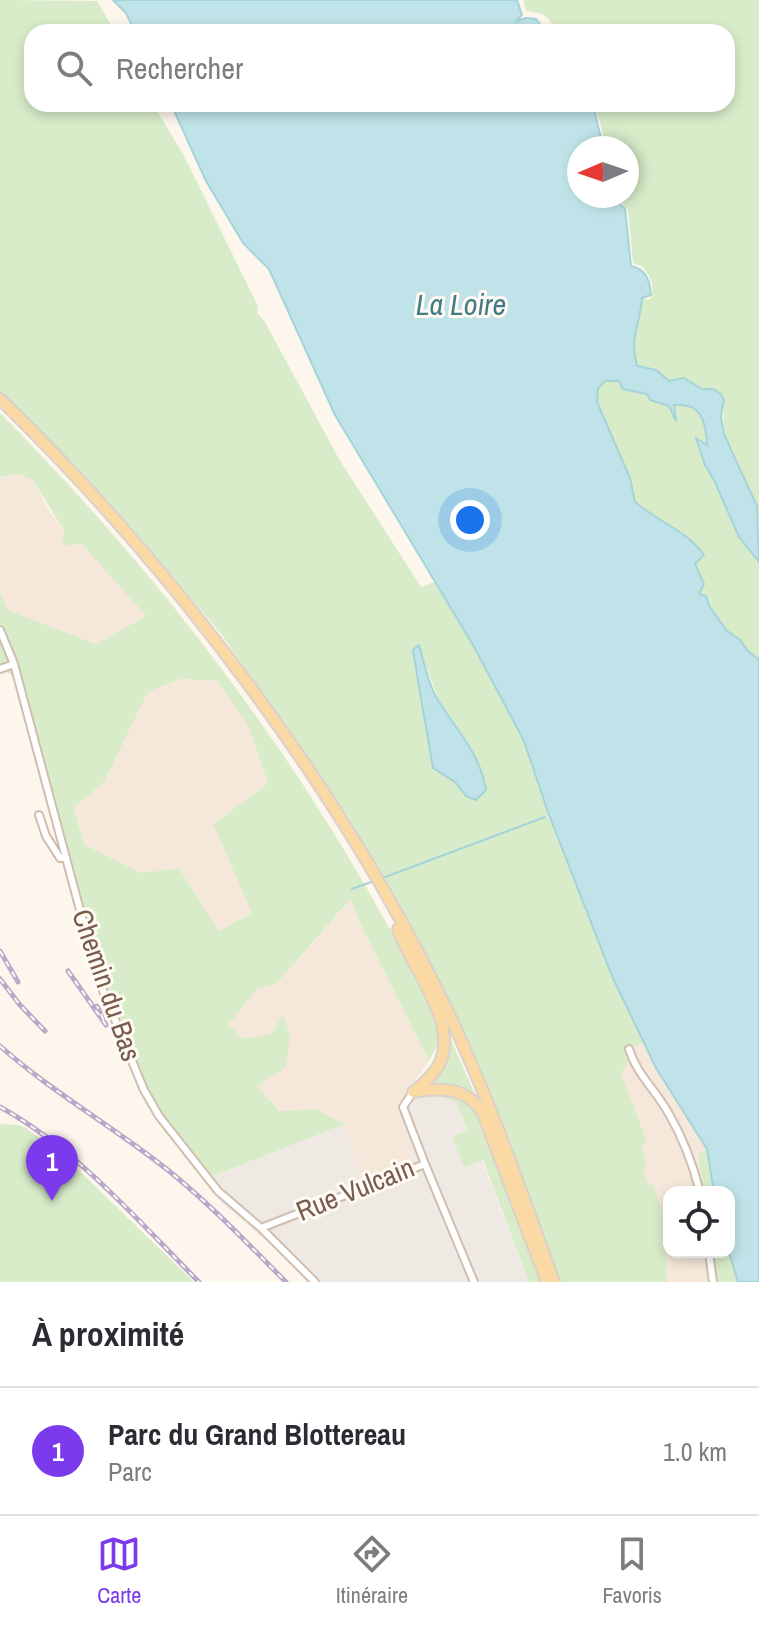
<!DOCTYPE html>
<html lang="fr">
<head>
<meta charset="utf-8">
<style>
  :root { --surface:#fff; --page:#f2f2f3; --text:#2b2b33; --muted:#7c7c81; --line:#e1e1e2; --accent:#7c3aed }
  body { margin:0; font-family:"Archivo Narrow",sans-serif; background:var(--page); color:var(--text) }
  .controls { position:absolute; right:24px; bottom:24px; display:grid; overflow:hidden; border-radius:16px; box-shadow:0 4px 12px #0003 }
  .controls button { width:72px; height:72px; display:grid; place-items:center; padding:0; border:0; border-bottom:2px solid var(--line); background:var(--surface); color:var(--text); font:40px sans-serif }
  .compass { position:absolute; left:567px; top:136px; width:72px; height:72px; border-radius:50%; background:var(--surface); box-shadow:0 4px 12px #0003; rotate:268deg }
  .you { position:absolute; left:470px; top:520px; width:28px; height:28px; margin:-20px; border:6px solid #fff; border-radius:50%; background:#1a73e8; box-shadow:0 0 0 12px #1a73e833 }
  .badge { display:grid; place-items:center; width:52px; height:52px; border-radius:50%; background:var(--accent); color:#fff; font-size:26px; font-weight:700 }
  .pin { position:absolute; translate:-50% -66px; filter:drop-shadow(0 2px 4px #0008) }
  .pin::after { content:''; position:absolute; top:42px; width:28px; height:24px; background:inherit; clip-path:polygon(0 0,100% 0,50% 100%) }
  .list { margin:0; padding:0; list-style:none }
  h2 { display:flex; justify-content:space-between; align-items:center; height:104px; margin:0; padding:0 32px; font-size:34px }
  h2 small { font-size:26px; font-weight:400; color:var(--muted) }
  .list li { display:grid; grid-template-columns:52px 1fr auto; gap:24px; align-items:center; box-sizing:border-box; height:128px; padding:0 32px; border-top:2px solid var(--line) }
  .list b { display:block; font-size:30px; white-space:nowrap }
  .list p { margin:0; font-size:26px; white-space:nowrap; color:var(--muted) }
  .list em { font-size:26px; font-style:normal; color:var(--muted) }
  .icon { flex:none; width:44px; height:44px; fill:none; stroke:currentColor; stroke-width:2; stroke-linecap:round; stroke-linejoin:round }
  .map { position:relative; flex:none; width:759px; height:1282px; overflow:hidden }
  .search { position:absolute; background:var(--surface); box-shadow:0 4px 12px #0003; left:24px; right:24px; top:24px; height:88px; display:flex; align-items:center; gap:20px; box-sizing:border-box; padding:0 28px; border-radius:24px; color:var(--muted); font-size:30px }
  .sheet { height:232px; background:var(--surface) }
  nav { display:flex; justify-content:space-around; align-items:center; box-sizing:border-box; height:112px; border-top:2px solid var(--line); background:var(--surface); font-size:22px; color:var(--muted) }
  nav a { display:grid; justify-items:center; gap:4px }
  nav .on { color:var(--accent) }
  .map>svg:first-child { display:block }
  .residential { fill:#f5e8da }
  .industrial { fill:#efe9e4 }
  .green { fill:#d8ecc9; fill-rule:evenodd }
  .water { fill:#bfe3e8; stroke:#a5d3da; stroke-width:2 }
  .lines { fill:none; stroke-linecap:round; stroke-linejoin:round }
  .stream { stroke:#a5d3da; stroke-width:2 }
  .minor-casing { stroke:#d1beb0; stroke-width:10 }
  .primary-casing { stroke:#dad1cd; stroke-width:14 }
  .minor { stroke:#fff; stroke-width:6 }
  .primary { stroke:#fbd9a5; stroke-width:10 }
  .rail-casing { stroke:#b9a8c9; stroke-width:5 }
  .rail { stroke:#fffaf3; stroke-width:2; stroke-dasharray:6; stroke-linecap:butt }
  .labels { text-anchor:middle; stroke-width:6; stroke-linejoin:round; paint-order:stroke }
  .street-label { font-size:28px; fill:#7a5c4d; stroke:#fffaf3 }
  .water-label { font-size:30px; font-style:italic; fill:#437c86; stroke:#fffaf3 }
</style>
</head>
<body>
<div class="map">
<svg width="759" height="1282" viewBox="0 0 759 1282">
  <rect width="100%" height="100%" fill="#fdf6ec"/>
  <path class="residential" d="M 18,474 L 33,480 L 50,512 L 64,531 L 81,542 L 146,616 L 96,644 L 8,610 L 0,592 L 0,477 Z
    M 180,679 L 217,681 L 248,725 L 268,783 L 213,824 L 252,912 L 219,932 L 179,868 L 141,873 L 85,845 L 73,808 L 104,782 L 148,692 Z
    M 352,899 L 362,927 L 429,1061 L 397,1106 L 411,1150 L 410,1161 L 360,1184 L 345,1124 L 316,1109 L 281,1111 L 256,1085 L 283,1016 L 271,1034 L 242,1039 L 229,1024 L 257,989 L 277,983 Z
    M 643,1042 L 656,1069 L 707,1149 L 698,1155 L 703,1192 L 669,1192 L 669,1252 L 713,1252 L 717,1282 L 667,1282 L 642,1169 L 647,1164 L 642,1146 L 646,1141 L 621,1073 L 626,1050 Z"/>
  <path class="industrial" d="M 411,1088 L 456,1093 L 529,1282 L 307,1282 L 287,1258 L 223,1204 L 203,1180 L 345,1124 L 360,1184 L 410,1161 L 411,1150 L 397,1106 Z"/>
  <path class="green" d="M 0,0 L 97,1 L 115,32 L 32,32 L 32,104 L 153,104 L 183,154 L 258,306 L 257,313 L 265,322 L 339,459 L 421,587 L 434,582 L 473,645 L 524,741 L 548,812 L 612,976 L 643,1042 L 626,1050 L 629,1062 L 621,1073 L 647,1142 L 642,1146 L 647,1164 L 643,1169 L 648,1184 L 654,1185 L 665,1221 L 667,1282 L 558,1282 L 479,1072 L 480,1066 L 408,924 L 353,827 L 222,635 L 130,526 L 0,392 ZM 419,646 L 440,704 L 465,739 L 466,796 L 455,782 L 433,767 L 414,657 Z
    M 523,0 L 759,0 L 759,520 C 752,496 743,471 732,448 C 729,442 725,437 724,431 C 722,418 727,407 721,394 L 702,389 L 698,385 L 669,381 L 656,370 L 637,366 C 629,338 641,325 642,298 L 650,300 C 656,288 651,278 643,267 L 633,263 L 628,211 L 617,196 L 627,196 L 627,148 L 607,148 L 595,104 L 727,104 L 727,32 L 554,32 C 553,16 540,12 526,11 Z
    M 612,380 L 619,381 L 623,389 L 647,394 L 650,400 L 669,406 L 675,417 L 673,405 C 701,403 706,424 707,446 L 698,439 L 705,465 L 714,480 L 739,537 L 759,562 L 759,660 L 748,651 L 740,640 L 727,631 L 709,606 L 706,596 L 699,594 L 704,584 L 695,563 L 704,555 C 686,531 658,521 635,502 L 630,478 L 597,402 L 597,389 L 605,381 Z
    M 0,413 C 151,565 283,736 387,924 C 400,947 436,1003 439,1027 C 441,1040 435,1050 429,1061 L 362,927 L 351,899 L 277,983 L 257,989 L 229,1024 L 242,1039 L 271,1034 L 283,1015 L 290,1035 L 286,1067 L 257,1086 L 280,1111 L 316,1109 L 345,1124 L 203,1180 L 150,1109 L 101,995 L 15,677 L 7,672 L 0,673 L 0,592 L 8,610 L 96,644 L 146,616 L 81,543 L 68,546 L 62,541 L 64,531 L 33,480 L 18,474 L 0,477 ZM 180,679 L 217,681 L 248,725 L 268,783 L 213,824 L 252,913 L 219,931 L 179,868 L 141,873 L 85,845 L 73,808 L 104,782 L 148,692 Z
    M 447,1035 L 449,1035 L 477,1099 L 424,1084 Z
    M 456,1093 L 481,1114 L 544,1282 L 529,1282 L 483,1160 L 464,1167 L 452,1137 L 468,1130 L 456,1102 L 441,1097 L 422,1095 Z
    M 0,1124 L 18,1125 L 26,1128 L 67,1159 L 194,1282 L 0,1282 Z
    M 707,1149 L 713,1187 L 714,1192 L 703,1192 L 698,1155 Z
    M 713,1252 L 729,1252 L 738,1282 L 717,1282 Z"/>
  <path class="water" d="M 113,0 L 517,0 L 522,15 L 515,22 L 525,18 L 536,19 L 546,32 L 135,32 L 126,13 Z
    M 171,104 L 593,104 C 597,119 598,133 605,148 L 579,148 L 579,196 L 612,196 L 625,209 L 631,266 C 646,269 650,281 651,295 L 642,298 C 640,325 629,338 637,366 L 656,370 L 669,381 L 684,378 L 702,389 L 713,389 L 721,394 L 724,400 L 721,417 L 724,434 L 757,506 L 759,562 L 739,537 L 714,480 L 705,465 L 696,438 L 707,445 C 706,423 702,402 674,405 L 676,421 L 669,406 L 650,400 L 647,394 L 623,389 L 619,381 L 605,381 L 598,389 L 597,402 L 630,478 L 635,502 C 658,522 686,530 704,555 L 695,564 L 704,584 L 699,594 L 706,596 L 709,606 L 727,631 L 740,640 L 748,651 L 759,660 L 759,1282 L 738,1282 L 729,1252 L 729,1192 L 714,1192 L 707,1149 L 656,1068 L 612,976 L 548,812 L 524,741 L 473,645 L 335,415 L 269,269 L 243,243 L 206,181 Z
    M 419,645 C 425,665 429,688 441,705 C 459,732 481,757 486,790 L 476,800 L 466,796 L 455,782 L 433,768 L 414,657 L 413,650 Z"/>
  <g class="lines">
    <path class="stream" d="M 380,879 L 545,817
      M 352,889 L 374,881"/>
    <defs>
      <path id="minor" d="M 0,630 L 14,664 L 99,981 L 144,1090 L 159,1116 L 218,1191 L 261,1228 L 315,1282
        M 0,669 L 14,664
        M 39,815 L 46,836 L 60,858 L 66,858
        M 629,1049 C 637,1075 656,1090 669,1114 C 683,1138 693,1165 700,1192
        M 425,1164 L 474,1282
        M 261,1228 L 425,1164 L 403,1107 L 413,1092
        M 709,1252 L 713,1282"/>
      <path id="primary" d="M 0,399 C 175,569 343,792 448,1012 C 490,1100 521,1191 554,1282
        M 398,929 C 412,969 463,1027 437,1068 C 431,1077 423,1084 415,1091
        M 413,1092 C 441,1087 464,1087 482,1111 L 547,1282"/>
    </defs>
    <use href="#minor" class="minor-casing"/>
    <use href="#primary" class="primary-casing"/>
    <use href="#minor" class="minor"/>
    <use href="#primary" class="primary"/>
    <defs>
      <path id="rail" d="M 0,951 L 18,982
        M 68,971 L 106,1025 L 97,1006
        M 0,979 L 20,1005 L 45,1031
        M 0,1046 C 53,1093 114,1127 169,1171 C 211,1205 248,1244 286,1282
        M 0,1107 C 78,1150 137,1220 199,1282"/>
    </defs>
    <use href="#rail" class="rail-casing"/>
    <use href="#rail" class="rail"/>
  </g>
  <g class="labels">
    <g class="street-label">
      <text transform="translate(107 985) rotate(71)" y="10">Chemin du Bas</text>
      <text transform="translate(355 1189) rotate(-22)" y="10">Rue Vulcain</text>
    </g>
    <g class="water-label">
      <text x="461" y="315">La Loire</text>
    </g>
  </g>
</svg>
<div class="controls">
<button><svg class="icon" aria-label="locate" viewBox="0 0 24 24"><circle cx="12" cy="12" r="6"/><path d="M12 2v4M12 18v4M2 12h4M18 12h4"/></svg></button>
</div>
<svg class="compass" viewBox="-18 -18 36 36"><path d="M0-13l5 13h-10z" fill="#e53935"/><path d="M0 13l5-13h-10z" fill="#7c7c81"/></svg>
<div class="you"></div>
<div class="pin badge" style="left:52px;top:1201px">1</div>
<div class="search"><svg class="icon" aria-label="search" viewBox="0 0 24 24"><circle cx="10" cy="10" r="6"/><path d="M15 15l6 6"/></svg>Rechercher</div>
</div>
<section class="sheet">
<h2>À proximité<small></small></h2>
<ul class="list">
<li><span class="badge">1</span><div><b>Parc du Grand Blottereau</b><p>Parc</p></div><em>1.0 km</em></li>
</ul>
</section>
<nav>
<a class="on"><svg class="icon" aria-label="map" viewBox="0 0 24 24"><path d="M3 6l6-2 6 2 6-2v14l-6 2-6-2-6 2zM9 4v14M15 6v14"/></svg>Carte</a>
<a><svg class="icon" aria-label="directions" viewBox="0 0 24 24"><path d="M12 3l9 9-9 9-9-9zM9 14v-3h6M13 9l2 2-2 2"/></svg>Itinéraire</a>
<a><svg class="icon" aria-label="saved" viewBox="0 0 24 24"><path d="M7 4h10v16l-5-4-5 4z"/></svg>Favoris</a>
</nav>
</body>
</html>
